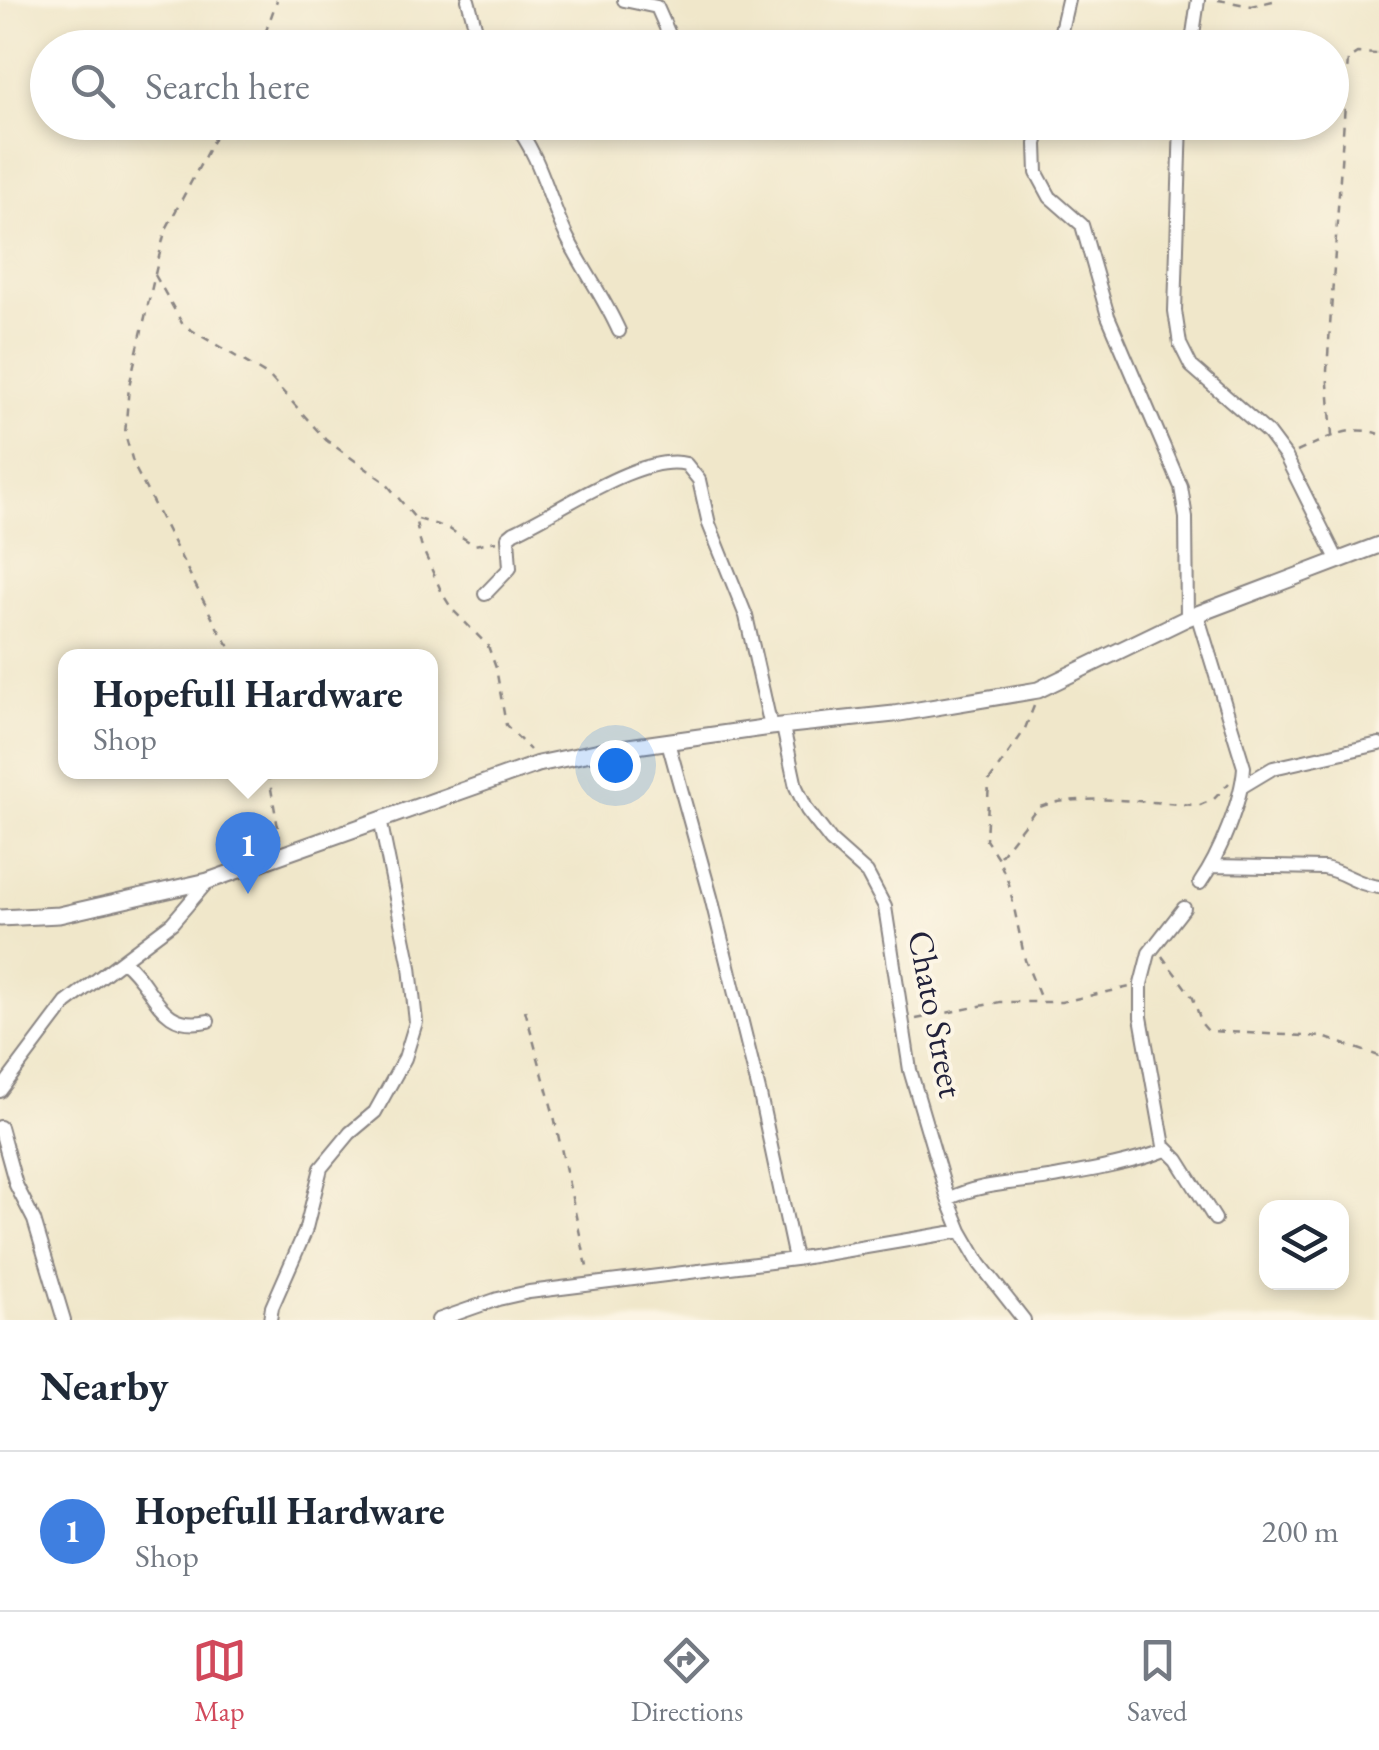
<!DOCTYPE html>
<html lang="en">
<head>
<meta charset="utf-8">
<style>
  :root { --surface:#fff; --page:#f6f6f7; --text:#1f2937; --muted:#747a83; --line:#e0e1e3; --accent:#d1495b }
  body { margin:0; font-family:"EB Garamond",serif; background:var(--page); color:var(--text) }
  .controls { position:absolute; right:30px; bottom:30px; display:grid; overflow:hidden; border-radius:20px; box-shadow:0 5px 15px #0003 }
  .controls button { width:90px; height:90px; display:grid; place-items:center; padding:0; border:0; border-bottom:2px solid var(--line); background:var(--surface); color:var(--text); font:50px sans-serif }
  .you { position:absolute; left:615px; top:765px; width:35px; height:35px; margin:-25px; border:8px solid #fff; border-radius:50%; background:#1a73e8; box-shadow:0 0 0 15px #1a73e833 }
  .badge { display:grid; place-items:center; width:65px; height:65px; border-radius:50%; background:var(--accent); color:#fff; font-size:32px; font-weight:700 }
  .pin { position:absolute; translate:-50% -82px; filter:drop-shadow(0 2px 5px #0008) }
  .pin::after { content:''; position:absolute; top:52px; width:35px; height:30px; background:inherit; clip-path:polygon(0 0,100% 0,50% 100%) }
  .popup { position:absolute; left:58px; top:649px; width:380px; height:130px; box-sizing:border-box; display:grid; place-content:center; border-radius:20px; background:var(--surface); filter:drop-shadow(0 2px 8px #0005); font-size:32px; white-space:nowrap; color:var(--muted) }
  .popup b { font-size:38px; color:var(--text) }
  .popup::after { content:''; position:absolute; left:50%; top:100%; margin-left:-20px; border:20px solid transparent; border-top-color:var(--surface) }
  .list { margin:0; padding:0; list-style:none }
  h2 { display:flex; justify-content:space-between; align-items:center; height:130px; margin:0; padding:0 40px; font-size:42px }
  h2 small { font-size:32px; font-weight:400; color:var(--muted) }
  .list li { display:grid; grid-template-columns:65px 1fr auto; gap:30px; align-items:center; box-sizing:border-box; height:160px; padding:0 40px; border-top:2px solid var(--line) }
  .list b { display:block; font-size:38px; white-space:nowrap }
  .list p { margin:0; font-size:32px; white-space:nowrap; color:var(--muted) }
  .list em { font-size:32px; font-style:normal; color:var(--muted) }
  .icon { flex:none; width:55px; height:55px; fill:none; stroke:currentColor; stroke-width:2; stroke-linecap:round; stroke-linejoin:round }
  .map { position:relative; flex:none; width:1379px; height:1320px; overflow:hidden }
  .search { position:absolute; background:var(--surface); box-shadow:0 5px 15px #0003; left:30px; right:30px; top:30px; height:110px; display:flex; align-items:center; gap:25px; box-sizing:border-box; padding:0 35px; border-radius:55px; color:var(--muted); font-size:38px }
  .sheet { height:290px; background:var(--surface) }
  nav { display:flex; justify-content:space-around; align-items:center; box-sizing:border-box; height:140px; border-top:2px solid var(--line); background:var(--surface); font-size:28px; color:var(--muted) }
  nav a { display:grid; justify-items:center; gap:5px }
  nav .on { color:var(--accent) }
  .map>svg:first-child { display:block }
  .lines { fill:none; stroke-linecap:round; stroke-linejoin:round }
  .minor-casing { stroke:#898482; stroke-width:16 }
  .tertiary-casing { stroke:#898482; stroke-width:19 }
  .path { stroke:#898482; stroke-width:2.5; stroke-dasharray:8 8; stroke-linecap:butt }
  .minor { stroke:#fff; stroke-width:12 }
  .tertiary { stroke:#fff; stroke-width:15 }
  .labels { text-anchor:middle; stroke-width:8; stroke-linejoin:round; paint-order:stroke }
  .street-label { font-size:35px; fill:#22223b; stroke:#fcf5e5 }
</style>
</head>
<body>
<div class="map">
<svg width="1379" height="1320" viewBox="0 0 1379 1320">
  <rect width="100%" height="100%" fill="#fcf5e5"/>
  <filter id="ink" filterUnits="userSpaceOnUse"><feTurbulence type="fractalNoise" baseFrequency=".01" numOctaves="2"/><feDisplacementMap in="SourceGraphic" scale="20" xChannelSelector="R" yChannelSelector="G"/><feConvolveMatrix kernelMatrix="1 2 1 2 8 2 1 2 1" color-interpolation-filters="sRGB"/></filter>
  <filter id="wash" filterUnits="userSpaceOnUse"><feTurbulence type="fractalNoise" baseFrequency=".0048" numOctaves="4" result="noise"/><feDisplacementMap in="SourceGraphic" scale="40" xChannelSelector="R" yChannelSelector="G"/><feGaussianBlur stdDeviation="2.25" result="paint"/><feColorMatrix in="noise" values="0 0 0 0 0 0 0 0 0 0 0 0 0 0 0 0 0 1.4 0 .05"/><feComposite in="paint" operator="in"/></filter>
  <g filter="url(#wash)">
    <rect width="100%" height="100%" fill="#f0e7ca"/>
  </g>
  <g filter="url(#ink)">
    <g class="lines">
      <defs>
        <path id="minor" d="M 468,0 L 481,48
          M 624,0 L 657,7 L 675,48
          M 1057,48 L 1068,0
          M 1191,48 L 1198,0
          M 513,122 C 540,155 548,197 566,235 C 582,268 604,297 619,331
          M 1042,122 L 1036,144 L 1037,173 L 1050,197 L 1082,225 L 1108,316 L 1181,487 L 1186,518 L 1187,618
          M 1181,122 L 1175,311 L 1180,344 L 1191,366 L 1268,433 L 1286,457 L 1338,561
          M 485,594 L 510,568 L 508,537 L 514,532 C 557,513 642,452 686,464 L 699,480 L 709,524 L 746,616 L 771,727
          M 1197,614 L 1244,767 C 1242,800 1219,856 1200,883
          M 783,727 L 796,787 L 807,810 L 831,841 L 867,873 L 885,907 L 910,1070 L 948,1199 L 961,1231 L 980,1264 L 1024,1320
          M 668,742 L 711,897 L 760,1095 L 795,1259
          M 1243,786 L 1273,768 L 1379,744
          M 1212,866 L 1324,868 C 1345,872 1357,885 1379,887
          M 1184,908 L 1149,953 L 1141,984 L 1141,1017 L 1164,1146 L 1178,1160 L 1215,1219
          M 123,961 C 156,986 157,1032 208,1021
          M 0,1091 L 66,1003 L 172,923 L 208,881
          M 0,1127 L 16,1185 L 34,1220 L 64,1320
          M 948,1199 C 981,1183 1013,1184 1049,1178 C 1087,1171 1130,1164 1166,1150
          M 270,1320 L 272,1307 L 305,1232 L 321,1168 L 350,1133 L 375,1112 L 405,1058 L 416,1022 L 410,967 L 380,819
          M 438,1320 L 498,1299 L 529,1292 L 795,1259 L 961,1231"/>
        <path id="tertiary" d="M 0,918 L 59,915 L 208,881 L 538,764 L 600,751 L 771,727 L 894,714 L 1038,690 L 1187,618 L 1379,545"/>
      </defs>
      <use href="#minor" class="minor-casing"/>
      <use href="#tertiary" class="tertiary-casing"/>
      <path class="path" d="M 1218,0 L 1252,6 L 1277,0
        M 260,48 L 277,0
        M 223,122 L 165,231 L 129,386 L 125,434 L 134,466 L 218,629 L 236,656
        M 155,275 L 183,325 L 269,376 L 326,440 L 385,482 L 415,518 L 421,545 L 442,593 L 452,609 L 488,646 L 496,668 L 506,725 L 530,750
        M 1332,436 L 1327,371 L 1348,59 L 1357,53 L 1379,54
        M 1297,452 C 1324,440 1349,423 1379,434
        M 418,519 L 448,528 L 474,545 L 497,541
        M 1034,706 L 1024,731 L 989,781 L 986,840 L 998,858 L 1009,884 L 1025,960 L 1042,1002
        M 268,772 L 280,839
        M 1000,856 L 1036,809 C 1068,791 1160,804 1200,805 L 1214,799 L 1229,783
        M 1162,956 L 1193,998 L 1202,1024 L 1208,1031 L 1323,1037 L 1379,1056
        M 525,1010 L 554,1116 L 588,1271
        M 916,1019 L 1000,1002 L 1061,1002 L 1130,987"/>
      <use href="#minor" class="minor"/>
      <use href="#tertiary" class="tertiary"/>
    </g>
  </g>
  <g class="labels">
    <g class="street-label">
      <text transform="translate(936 1014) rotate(79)" y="12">Chato Street</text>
    </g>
  </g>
</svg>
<div class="controls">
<button><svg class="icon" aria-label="layers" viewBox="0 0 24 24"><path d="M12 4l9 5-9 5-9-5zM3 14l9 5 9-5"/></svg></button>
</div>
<div class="you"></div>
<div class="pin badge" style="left:248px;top:894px;background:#3f7fe0">1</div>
<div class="popup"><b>Hopefull Hardware</b>Shop</div>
<div class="search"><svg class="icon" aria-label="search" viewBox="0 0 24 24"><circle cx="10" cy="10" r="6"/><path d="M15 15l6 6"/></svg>Search here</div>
</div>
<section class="sheet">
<h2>Nearby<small></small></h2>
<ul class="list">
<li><span class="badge" style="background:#3f7fe0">1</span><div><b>Hopefull Hardware</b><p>Shop</p></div><em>200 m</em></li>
</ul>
</section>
<nav>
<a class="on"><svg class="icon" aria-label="map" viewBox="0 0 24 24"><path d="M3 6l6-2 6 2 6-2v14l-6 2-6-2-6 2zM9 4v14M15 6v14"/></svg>Map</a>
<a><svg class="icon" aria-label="directions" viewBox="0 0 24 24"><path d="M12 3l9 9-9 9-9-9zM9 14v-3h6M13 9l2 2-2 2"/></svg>Directions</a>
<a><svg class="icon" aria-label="saved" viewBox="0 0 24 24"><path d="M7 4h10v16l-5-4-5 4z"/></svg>Saved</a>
</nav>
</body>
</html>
